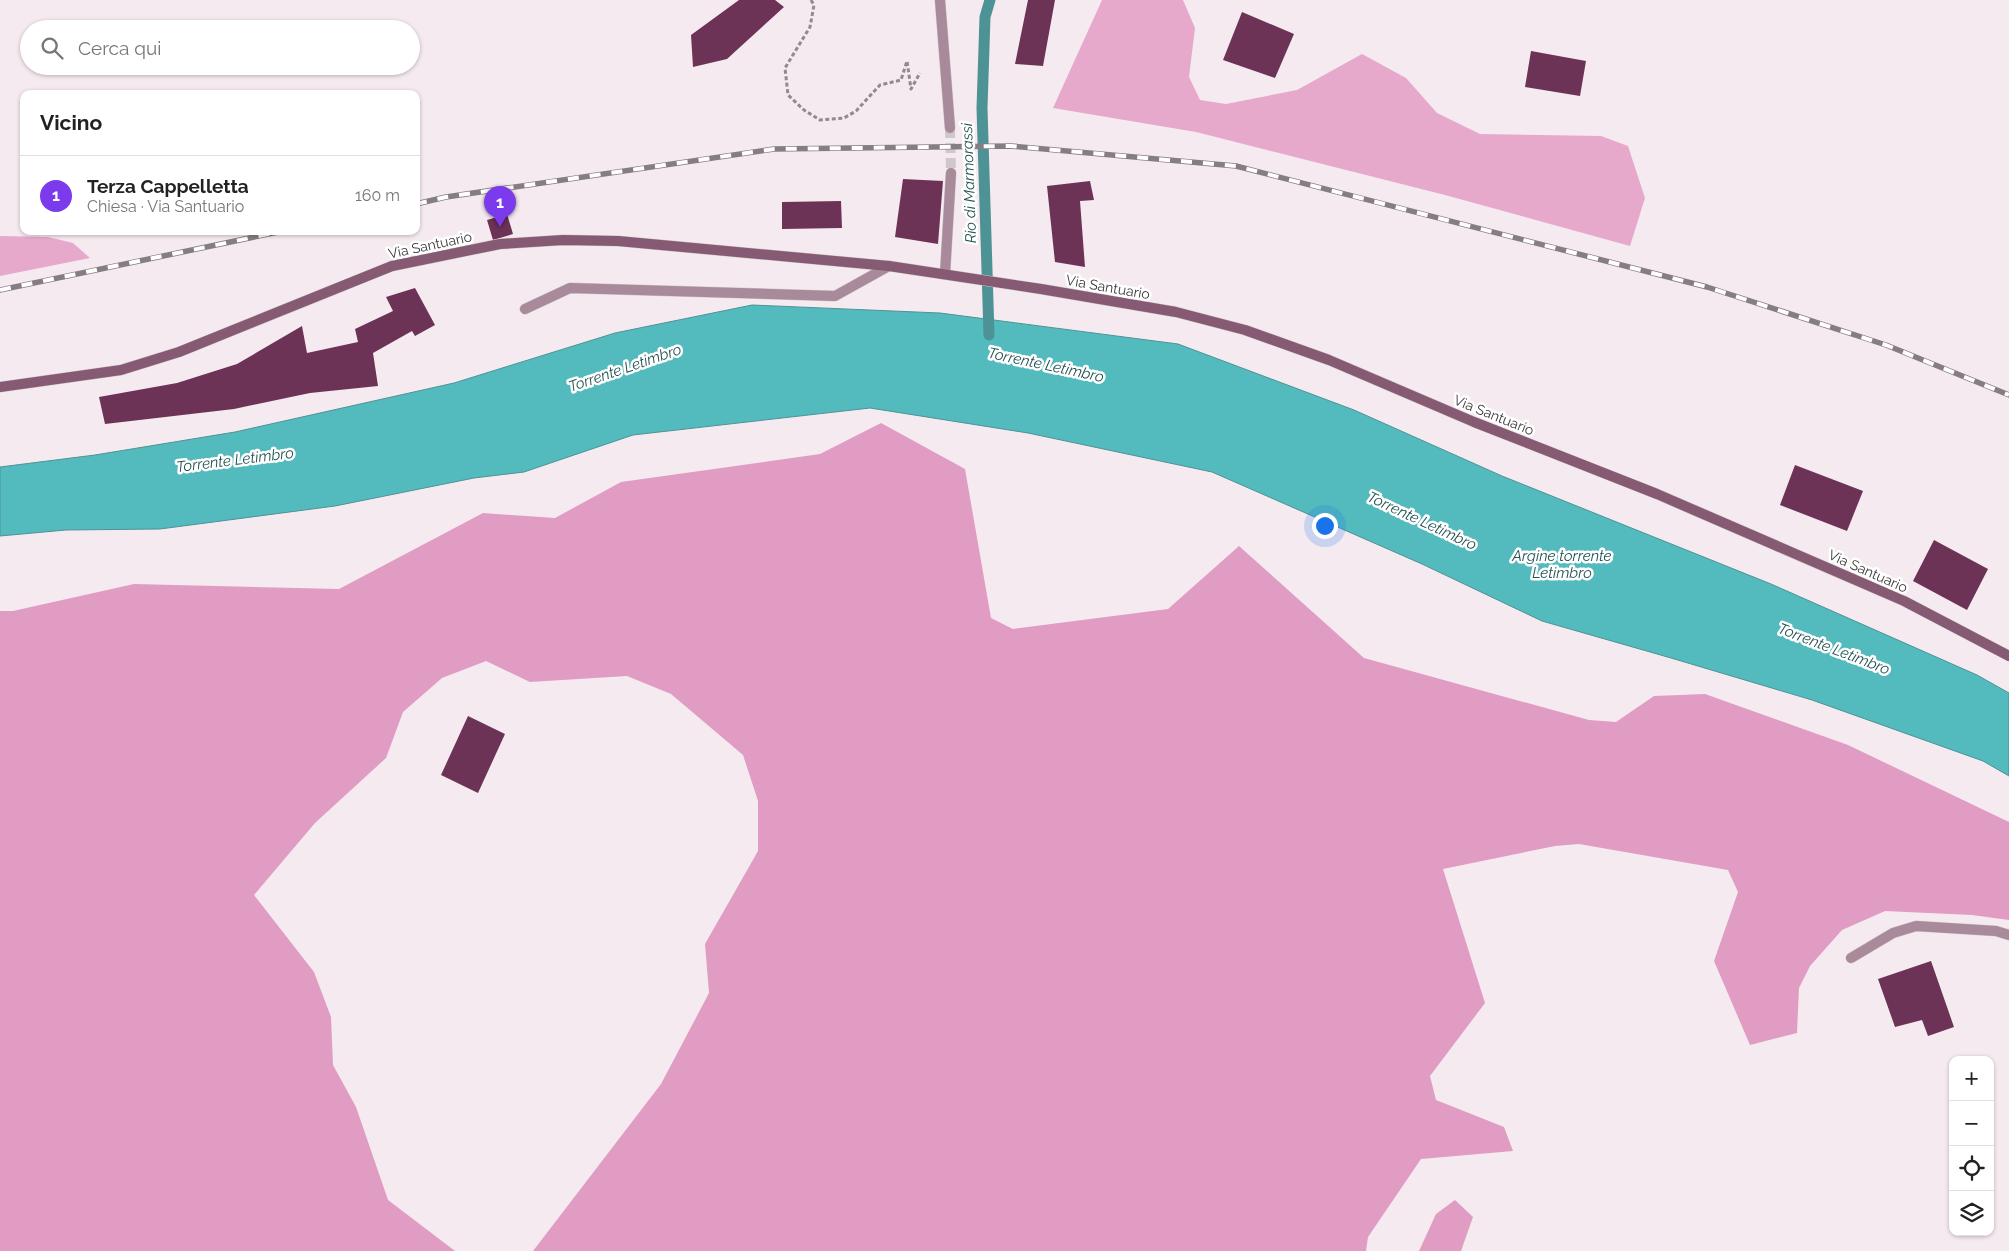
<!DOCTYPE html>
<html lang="it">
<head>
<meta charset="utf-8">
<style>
  :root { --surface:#fff; --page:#f2f2f2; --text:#222; --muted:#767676; --line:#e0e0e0; --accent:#7c3aed }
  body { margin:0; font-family:Raleway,sans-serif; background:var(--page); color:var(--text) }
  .controls { position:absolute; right:15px; bottom:15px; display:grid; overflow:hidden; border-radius:10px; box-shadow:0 1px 4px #0004 }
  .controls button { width:45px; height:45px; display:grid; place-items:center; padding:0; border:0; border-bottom:1px solid var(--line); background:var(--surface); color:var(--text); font:25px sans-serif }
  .you { position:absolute; left:1324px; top:525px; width:18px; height:18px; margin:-12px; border:4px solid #fff; border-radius:50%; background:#1a73e8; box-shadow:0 0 0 8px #1a73e833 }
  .badge { display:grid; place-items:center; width:32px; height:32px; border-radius:50%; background:var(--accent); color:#fff; font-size:16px; font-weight:700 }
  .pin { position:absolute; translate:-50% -41px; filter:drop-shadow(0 1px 2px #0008) }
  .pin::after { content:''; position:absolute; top:26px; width:18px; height:15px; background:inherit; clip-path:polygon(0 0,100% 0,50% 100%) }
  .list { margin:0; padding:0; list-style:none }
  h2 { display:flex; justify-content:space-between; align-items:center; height:65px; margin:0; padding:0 20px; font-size:21px }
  h2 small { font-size:16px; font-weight:400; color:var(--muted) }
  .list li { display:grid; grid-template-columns:32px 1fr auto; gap:15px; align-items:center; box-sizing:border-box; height:80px; padding:0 20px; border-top:1px solid var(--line) }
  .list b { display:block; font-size:19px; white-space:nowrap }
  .list p { margin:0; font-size:16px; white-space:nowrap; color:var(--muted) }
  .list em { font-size:16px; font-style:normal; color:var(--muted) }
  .icon { flex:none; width:28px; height:28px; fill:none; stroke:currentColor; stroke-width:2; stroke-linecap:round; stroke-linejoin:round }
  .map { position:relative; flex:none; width:2009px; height:1251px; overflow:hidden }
  .search { position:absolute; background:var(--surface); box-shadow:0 1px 4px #0004; left:20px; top:20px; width:400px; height:55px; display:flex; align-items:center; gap:12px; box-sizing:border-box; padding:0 18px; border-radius:28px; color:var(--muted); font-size:19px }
  .panel { position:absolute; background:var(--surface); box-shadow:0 1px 4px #0004; left:20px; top:90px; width:400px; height:145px; border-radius:10px }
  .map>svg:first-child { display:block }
  .green { fill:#e7a9cb }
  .forest { fill:#e09cc2 }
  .water { fill:#53babd; stroke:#4d9396 }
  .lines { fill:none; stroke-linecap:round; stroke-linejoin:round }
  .stream { stroke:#4d9396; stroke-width:11 }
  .building { fill:#6d3356 }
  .street-tunnel { stroke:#d0c7cc; stroke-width:10; stroke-dasharray:10 5; stroke-linecap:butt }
  .lane-casing { stroke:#d0c7cc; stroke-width:11 }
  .street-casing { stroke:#d0c7cc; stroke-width:11 }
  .secondary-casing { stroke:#d0c7cc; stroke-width:11 }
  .path { stroke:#928a8f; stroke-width:3; stroke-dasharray:4 2.5; stroke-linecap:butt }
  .lane { stroke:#a88a9a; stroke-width:10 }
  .street { stroke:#a88a9a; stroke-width:10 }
  .secondary { stroke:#855a72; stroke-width:10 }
  .rail-casing { stroke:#857d82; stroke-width:5.5 }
  .rail { stroke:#fff; stroke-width:4; stroke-dasharray:11; stroke-linecap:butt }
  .labels { text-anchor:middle; stroke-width:5; stroke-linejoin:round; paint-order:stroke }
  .street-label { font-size:14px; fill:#3e393c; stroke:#fff }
  .water-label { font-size:15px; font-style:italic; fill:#245253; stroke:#fff }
</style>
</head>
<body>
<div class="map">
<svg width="2009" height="1251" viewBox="0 0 2009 1251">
  <rect width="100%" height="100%" fill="#f5eaf0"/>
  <path class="green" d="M 1102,0 L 1183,0 L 1195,28 L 1189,77 L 1200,100 L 1226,104 L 1297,90 L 1362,54 L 1406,78 L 1437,113 L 1480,134 L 1601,136 L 1628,146 L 1645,198 L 1630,246 L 1445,195 L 1196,132 L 1053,108 Z
    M 0,236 L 48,237 L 73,243 L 90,258 L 0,276 Z"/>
  <path class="forest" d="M 881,423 L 965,469 L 991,618 L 1013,629 L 1168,609 L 1239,546 L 1364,658 L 1589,720 L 1616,722 L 1654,696 L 1705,694 L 1848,745 L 2009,822 L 2009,920 L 1972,915 L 1885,911 L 1842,930 L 1810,966 L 1799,988 L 1797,1033 L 1750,1045 L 1714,961 L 1738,892 L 1728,870 L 1579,844 L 1555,846 L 1443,869 L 1485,1003 L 1430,1076 L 1436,1100 L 1504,1127 L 1513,1151 L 1421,1159 L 1368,1237 L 1366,1251 L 533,1251 L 661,1084 L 709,993 L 705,944 L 758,851 L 758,801 L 743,755 L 671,694 L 627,676 L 530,682 L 486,661 L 442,678 L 403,712 L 386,758 L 315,823 L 254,895 L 314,972 L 331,1017 L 333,1065 L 356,1107 L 388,1200 L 455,1251 L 0,1251 L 0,611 L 13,611 L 134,584 L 339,589 L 483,513 L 555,518 L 621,482 L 820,454 Z
    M 1455,1200 L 1473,1217 L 1461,1251 L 1419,1251 L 1436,1214 Z"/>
  <path class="water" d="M 752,305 L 940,313 L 1178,344 L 1354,410 L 1502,476 L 1771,584 L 1977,675 L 2009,693 L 2009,776 L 1983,761 L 1812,700 L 1671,658 L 1542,621 L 1422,564 L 1212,472 L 1028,433 L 870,408 L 633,435 L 524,472 L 474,478 L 335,506 L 160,529 L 66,530 L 0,536 L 0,467 L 95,455 L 235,432 L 454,383 L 615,333 Z"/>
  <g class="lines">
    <path class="stream" d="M 989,335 L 982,108 L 985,17 L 990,0"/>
  </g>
  <path class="building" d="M 739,0 L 775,0 L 784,7 L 727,59 L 693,67 L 691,35 Z
    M 1028,0 L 1055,0 L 1043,66 L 1015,64 Z
    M 1242,12 L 1294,34 L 1275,78 L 1223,60 Z
    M 1531,51 L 1586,61 L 1580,96 L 1525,87 Z
    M 903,179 L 943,181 L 938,244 L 895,237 Z
    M 1090,181 L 1094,200 L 1080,201 L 1085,267 L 1055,262 L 1047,186 Z
    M 841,201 L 842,228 L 782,229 L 782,202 Z
    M 507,214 L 513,234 L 493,240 L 487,220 Z
    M 415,288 L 435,325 L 415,336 L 412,331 L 373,353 L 378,386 L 310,393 L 234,409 L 105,424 L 99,397 L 177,383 L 237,364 L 302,326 L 307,353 L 358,342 L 355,329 L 393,311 L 386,297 Z
    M 1795,465 L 1863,491 L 1847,531 L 1780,505 Z
    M 1934,540 L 1988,569 L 1967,610 L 1913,581 Z
    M 468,716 L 505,734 L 478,793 L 441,775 Z
    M 1931,961 L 1954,1027 L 1928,1036 L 1922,1020 L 1895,1027 L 1878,979 Z"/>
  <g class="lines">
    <path class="street-tunnel" d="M 950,128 L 951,173"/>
    <defs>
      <path id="lane" d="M 1851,958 L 1893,933 L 1916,926 L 1996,931 L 2009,935"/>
      <path id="street" d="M 940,0 L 950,128
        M 945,274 L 951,173
        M 525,309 L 570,288 L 835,296 L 889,266"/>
      <path id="secondary" d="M 0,387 L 121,370 L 179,352 L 392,266 L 500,244 L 563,240 L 618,241 L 889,266 L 1041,289 L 1176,312 L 1245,330 L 1329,360 L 1474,422 L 1657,494 L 1904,601 L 2009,656"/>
    </defs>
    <use href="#lane" class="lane-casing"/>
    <use href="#street" class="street-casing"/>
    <use href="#secondary" class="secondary-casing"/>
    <path class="path" d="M 811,0 L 814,5 L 810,27 L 785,68 L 788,95 L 804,110 L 820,120 L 844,118 L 856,111 L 880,85 L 901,80 L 907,61 L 911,89 L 920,73"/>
    <use href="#lane" class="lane"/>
    <use href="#street" class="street"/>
    <use href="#secondary" class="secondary"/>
    <defs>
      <path id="rail" d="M 416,204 L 446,197 L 774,149 L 1011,146 L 1236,166 L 1707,287 L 1886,345 L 2009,395
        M 0,290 L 283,231"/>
    </defs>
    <use href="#rail" class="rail-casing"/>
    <use href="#rail" class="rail"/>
  </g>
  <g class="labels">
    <g class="street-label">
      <text transform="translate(430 245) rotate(-12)" y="5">Via Santuario</text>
      <text transform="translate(1108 287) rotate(10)" y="5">Via Santuario</text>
      <text transform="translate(1494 415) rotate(22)" y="5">Via Santuario</text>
      <text transform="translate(1868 571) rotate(24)" y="5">Via Santuario</text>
    </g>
    <g class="water-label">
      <text transform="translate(969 183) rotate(-92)" y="5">Rio di Marmorassi</text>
      <text transform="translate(1046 365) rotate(12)" y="5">Torrente Letimbro</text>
      <text transform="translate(625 368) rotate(-19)" y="5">Torrente Letimbro</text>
      <text transform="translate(235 460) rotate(-7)" y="5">Torrente Letimbro</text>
      <text transform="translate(1422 521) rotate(25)" y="5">Torrente Letimbro</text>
      <text x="1562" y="561">Argine torrente<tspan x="1562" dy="17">Letimbro</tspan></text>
      <text transform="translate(1834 649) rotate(21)" y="5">Torrente Letimbro</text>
    </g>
  </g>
</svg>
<div class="controls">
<button>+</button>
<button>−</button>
<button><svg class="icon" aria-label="locate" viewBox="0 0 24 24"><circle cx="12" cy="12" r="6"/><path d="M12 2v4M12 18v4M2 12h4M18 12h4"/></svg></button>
<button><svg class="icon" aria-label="layers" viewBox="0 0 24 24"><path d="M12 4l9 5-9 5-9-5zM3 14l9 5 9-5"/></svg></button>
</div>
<div class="you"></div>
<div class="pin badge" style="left:500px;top:227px">1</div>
<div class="search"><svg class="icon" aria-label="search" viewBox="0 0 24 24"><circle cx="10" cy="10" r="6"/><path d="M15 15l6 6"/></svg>Cerca qui</div>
<section class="panel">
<h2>Vicino<small></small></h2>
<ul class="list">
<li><span class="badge">1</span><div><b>Terza Cappelletta</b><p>Chiesa · Via Santuario</p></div><em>160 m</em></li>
</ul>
</section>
</div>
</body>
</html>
